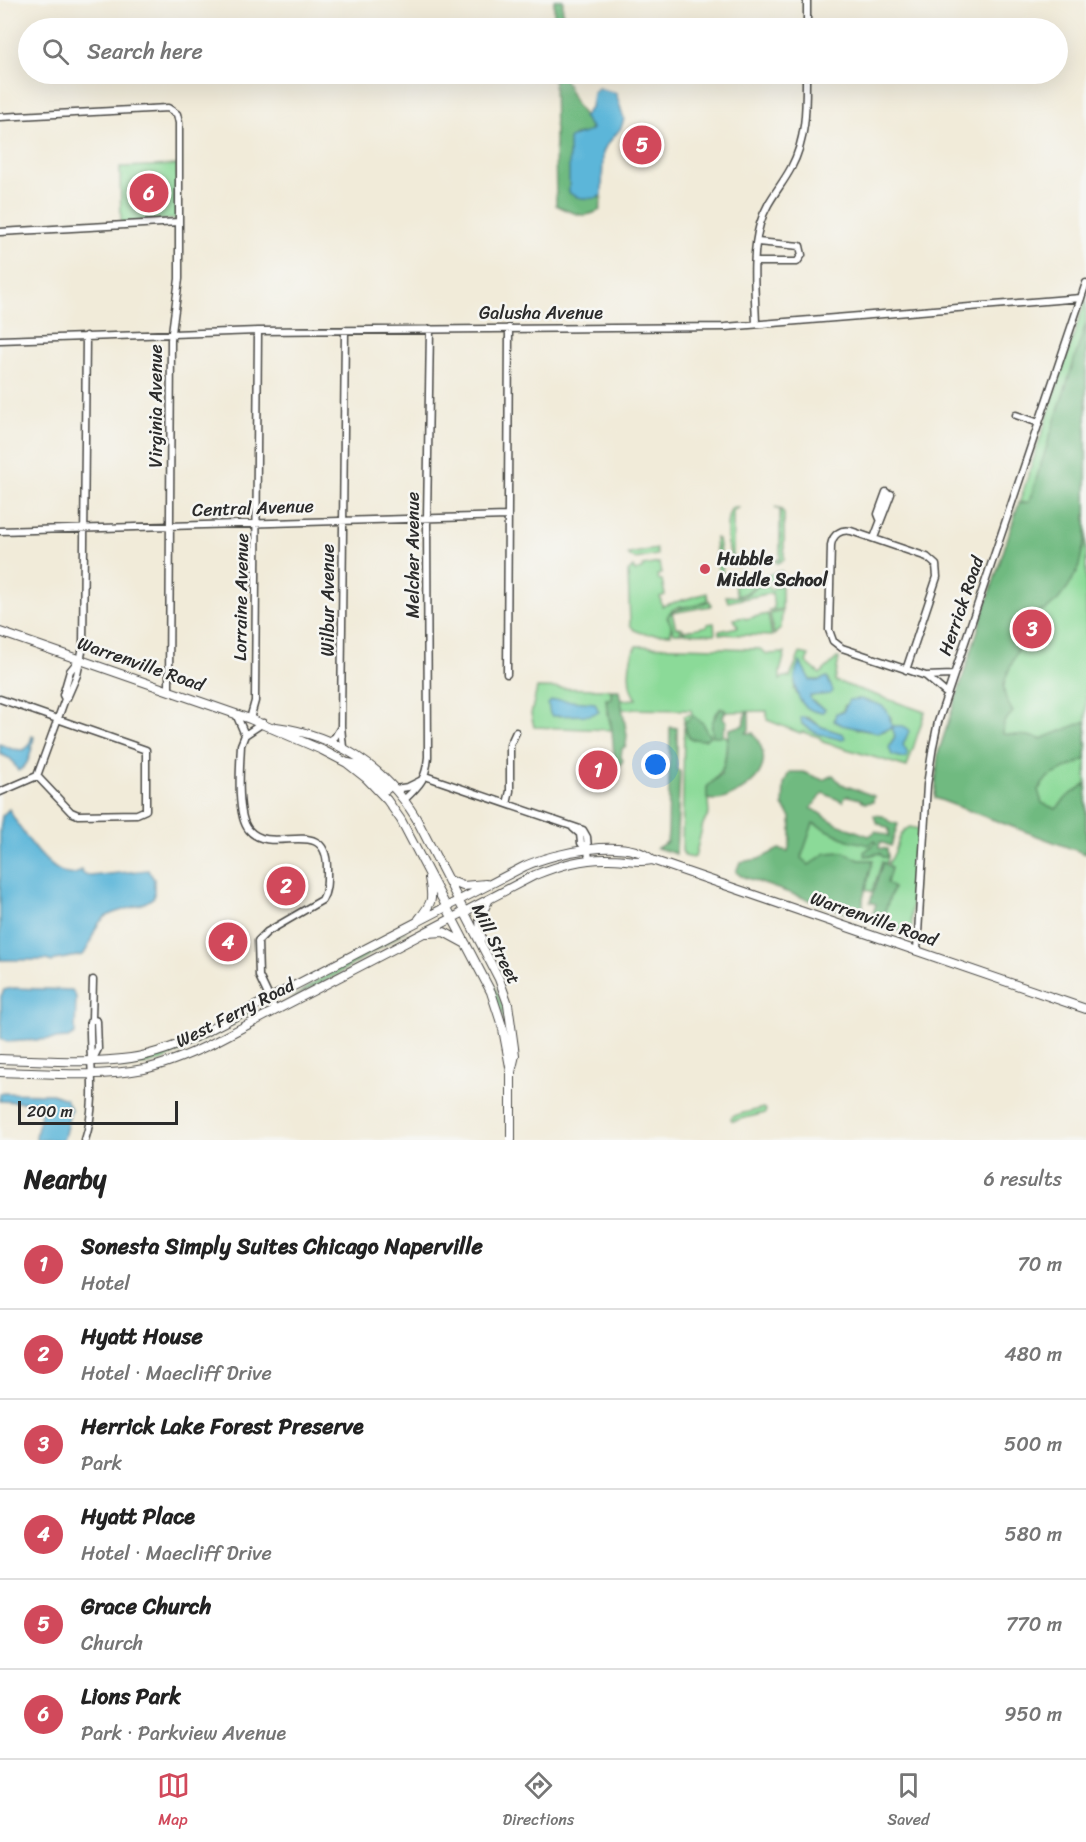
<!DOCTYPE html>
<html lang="en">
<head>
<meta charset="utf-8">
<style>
  :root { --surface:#fff; --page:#f6f6f6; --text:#222; --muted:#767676; --line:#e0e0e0; --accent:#d1495b }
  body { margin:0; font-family:Sriracha,sans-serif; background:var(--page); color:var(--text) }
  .scale { position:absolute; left:18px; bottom:15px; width:160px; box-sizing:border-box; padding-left:6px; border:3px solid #2b2b2b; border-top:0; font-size:16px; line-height:21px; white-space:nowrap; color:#2b2b2b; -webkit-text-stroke:4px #f6f6f2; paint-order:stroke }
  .you { position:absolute; left:656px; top:765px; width:21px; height:21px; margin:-15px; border:4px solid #fff; border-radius:50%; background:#1a73e8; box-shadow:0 0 0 9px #1a73e833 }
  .badge { display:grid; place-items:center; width:39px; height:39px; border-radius:50%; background:var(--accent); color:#fff; font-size:20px; font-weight:700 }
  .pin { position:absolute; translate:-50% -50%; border:3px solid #fff; box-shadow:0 2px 6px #0006 }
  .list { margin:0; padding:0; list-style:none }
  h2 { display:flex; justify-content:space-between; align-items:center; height:78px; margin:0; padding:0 24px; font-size:26px }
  h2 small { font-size:20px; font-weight:400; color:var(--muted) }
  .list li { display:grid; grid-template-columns:39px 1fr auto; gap:18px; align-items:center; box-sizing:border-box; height:90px; padding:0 24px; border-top:2px solid var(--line) }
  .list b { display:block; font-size:22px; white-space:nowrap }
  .list p { margin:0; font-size:20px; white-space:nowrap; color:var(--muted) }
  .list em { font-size:20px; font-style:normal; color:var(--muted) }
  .icon { flex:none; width:33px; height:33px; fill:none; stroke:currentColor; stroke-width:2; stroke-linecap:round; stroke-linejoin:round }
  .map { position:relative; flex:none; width:1086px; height:1140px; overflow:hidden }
  .search { position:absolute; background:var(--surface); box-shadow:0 6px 24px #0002; left:18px; right:18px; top:18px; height:66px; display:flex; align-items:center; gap:15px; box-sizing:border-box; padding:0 21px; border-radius:33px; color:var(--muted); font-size:22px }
  .sheet { height:618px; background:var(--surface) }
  nav { display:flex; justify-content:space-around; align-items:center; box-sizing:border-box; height:84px; border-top:2px solid var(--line); background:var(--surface); font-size:16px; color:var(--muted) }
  nav a { display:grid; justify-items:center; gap:3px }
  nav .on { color:var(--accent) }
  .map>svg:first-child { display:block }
  .green { fill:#8bda98; stroke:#5b8262; stroke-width:1.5; fill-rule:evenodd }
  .forest { fill:#70ba80; stroke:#4e7256; stroke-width:1.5 }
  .water { fill:#5bb6d9; stroke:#437082; stroke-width:1.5 }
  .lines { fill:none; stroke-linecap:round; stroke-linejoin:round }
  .minor-casing { stroke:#494845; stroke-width:9 }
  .major-casing { stroke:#494845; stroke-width:10 }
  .minor { stroke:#fff; stroke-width:6 }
  .major { stroke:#fff; stroke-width:8 }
  .poi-dot { fill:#d1495b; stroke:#f6f6f2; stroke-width:2 }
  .labels { text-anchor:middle; stroke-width:5; stroke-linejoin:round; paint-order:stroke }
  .street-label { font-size:18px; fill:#2b2b2b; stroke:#f6f6f2 }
  .poi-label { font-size:18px; font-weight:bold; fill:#2b2b2b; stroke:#f6f6f2; text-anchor:start }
</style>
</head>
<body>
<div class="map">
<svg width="1086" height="1140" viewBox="0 0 1086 1140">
  <rect width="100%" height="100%" fill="#f6f6f2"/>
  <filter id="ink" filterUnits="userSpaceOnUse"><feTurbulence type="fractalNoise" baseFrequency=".0167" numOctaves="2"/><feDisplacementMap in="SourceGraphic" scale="12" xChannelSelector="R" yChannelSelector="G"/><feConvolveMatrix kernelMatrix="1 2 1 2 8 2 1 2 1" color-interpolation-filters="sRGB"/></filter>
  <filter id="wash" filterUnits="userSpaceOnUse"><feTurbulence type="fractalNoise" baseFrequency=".008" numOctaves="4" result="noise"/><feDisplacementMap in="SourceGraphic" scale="24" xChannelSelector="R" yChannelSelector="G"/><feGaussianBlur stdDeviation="1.35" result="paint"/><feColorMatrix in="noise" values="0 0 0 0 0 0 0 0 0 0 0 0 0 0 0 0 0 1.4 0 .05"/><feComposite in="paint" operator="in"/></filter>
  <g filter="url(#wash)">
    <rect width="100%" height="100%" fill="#f1ebd9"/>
    <path class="green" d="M 177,165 L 177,219 L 121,223 L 120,167 Z
      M 1086,297 L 1086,854 L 935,798 L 938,754 Z
      M 733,507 L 738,508 L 733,510 L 733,559 L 738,560 L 737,566 C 726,558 723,516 733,507 Z
      M 775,507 L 781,509 L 784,514 L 784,560 L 777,563 L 775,560 L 780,559 L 780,510 Z
      M 715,538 L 718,539 L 724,581 L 722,583 L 717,564 Z
      M 656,549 L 657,555 L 636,559 L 630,557 L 628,554 Z
      M 659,563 L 661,574 L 657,575 L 658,580 L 662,580 L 665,595 L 660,597 L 662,606 L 707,593 L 708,600 C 707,600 701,604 699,605 C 687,609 672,602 667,618 L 671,624 L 671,634 C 659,633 635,638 630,624 L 628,572 L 633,567 L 635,571 L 642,569 L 643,566 Z
      M 781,571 L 784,575 L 784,581 L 776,584 L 770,581 C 765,584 760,583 755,586 C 748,590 747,596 737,595 L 734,585 Z
      M 767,585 L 771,590 L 776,586 L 782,585 L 782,609 L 770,612 L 769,610 L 774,609 L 772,593 L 728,602 L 726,596 L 743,597 L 758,586 Z
      M 710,601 L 711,606 L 672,613 L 676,628 L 680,627 L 681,633 L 674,633 L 668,617 L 670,613 C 683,605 696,608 710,601 Z
      M 782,611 L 781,628 L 774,635 L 770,614 Z
      M 768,614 L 772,636 L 719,634 L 719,631 L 738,627 L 734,619 L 744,617 L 745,619 Z
      M 714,623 L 715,634 L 683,633 L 682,627 L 684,631 L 707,626 L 707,624 Z
      M 636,646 L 760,649 L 767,654 L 785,653 L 780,672 L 780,680 L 784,677 L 790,677 L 800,653 L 809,655 L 806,662 L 820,674 L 837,658 L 839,658 L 835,681 L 925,712 L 907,767 L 823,742 L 819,737 L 803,732 L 800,733 L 767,720 L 767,711 L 725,712 L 725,710 L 721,708 L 714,716 L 722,736 L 727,736 C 725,762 727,769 707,787 L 709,814 L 703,824 L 695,857 L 693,858 L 685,856 L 682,851 L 684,725 L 688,736 L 709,735 L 693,717 L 684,723 L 684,716 L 692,714 L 691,710 L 622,709 L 621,700 L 636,699 C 626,686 628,659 636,646 ZM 802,666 L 810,680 L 829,680 L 830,694 L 810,695 L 810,699 L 821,707 L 803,704 L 794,689 ZM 845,705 L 891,717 L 891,725 L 905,738 L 903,745 L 908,754 L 907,757 L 890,744 L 895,736 L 893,728 L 878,733 L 857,729 L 841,714 ZM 807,717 L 822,727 L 843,734 L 840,739 C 826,735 815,734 802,724 Z
      M 537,688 L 606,689 L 611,690 L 611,699 L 606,699 L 607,712 L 612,730 L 534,727 L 531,714 Z
      M 813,823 L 848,840 L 875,840 L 876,843 L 864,852 L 869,856 L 880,853 L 883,857 L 888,857 L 886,864 L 882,862 L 872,892 L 866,889 L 873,860 L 859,860 L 844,852 L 826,853 L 809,865 L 801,858 Z
      M 910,827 L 919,829 L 911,915 L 912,926 L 910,931 L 903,934 L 898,930 L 872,923 L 870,920 L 871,916 L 883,916 L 893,889 L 886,883 L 891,868 L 888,863 C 899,853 895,833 910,827 Z
      M 406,931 L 336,975 L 292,998 L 318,980 Z
      M 478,958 C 505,1001 509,1018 511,1068 L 507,1032 L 501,1011 Z
      M 255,1010 L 215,1034 L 161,1061 L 121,1069 L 181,1048 Z
      M 763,1108 L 766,1110 L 765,1113 L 733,1121 L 731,1119 L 732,1116 Z"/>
    <path class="forest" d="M 554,0 L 563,0 L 562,28 L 554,28 Z
      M 554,74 L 562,74 L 577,106 L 592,127 L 588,133 L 574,135 L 599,198 L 602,195 L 600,210 C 583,220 573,213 556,205 Z
      M 1086,323 L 1086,536 L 1078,570 L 1068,587 L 1058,600 L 1046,610 L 1031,614 C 1026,627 1022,641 1016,654 C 1006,679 996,686 1013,712 L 1004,722 L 1003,734 L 1028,736 L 1041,739 L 1086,721 L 1086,759 L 1048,777 L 1038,790 L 1042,803 L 1056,809 L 1068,796 L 1086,784 L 1086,854 L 935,798 L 938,754 L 1019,503 L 1029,502 Z
      M 611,690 L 619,690 L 627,735 L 626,746 L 622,749 L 621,757 L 623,760 L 619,768 L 615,769 L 612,730 L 606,699 L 612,699 Z
      M 721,708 L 725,710 L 723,718 L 727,722 L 722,736 L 713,736 C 709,722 714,719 721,708 Z
      M 749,712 L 749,730 L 746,733 L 753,733 C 772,758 764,777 738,792 C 727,798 720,802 707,799 L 707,787 L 721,774 L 725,761 L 729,729 L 744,725 L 746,713 Z
      M 693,716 L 704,724 L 706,731 L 710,736 L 705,740 L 691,739 L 688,736 L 684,723 Z
      M 670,727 L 677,728 L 677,769 L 680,772 L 676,854 L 657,848 L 667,842 L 668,832 Z
      M 789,772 L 803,772 L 823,780 L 833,775 L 841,784 L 874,796 L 873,802 L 865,803 L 860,799 L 848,796 L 845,797 L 843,802 L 823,793 L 811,808 L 837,824 L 869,836 L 876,831 L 889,836 L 889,829 L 876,822 L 874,815 L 883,816 L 890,822 L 898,824 L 891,846 L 880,842 L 879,848 L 887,849 L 888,857 L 883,857 L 880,853 L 865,856 L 864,852 L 876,843 L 875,840 L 869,845 L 848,840 L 813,823 L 801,858 L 809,865 L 826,853 L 844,852 L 859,860 L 873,860 L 863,899 L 863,913 L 846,913 L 741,876 L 736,872 L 740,862 L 759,859 L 779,849 L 788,851 L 791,839 L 791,817 L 783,806 L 784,784 Z
      M 883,862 L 891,868 L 887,883 L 893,888 L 883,916 L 872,916 L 876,904 L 870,902 Z"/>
    <path class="water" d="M 598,88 L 616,93 L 624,119 L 621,128 L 606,146 L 603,153 L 602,195 C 594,201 575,199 569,192 L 569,139 C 576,133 585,136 592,129 L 583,117 L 591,107 L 593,93 Z
      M 800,662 L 810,680 L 817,681 L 827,677 L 833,691 L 830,694 L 810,696 L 810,699 L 817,705 L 825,709 L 823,712 C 798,714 788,681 800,662 Z
      M 860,699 C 878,704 890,704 891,725 C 897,728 904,722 909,731 L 903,745 L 908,754 L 907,757 L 903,758 L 892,755 L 889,748 L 895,736 L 892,727 L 878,733 L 842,725 L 834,721 L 836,713 L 843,712 L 849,700 Z
      M 558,700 L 595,703 L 599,712 L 590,715 L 552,716 L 550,714 L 548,704 L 551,701 Z
      M 804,717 L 822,727 L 843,734 L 845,738 L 842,740 L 816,733 L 802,724 L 801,718 Z
      M 32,736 L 34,737 C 31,749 31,765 18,771 L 11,759 L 0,754 L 0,744 L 12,749 L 23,750 L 29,746 Z
      M 9,809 C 17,825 59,892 81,870 L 83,874 L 90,876 L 148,870 L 154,879 L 154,897 C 142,908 121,908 107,916 C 92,925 93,943 83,955 L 55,960 L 52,962 L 46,960 L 0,960 L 0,833 L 2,816 Z
      M 13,988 L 72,990 L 76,997 L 75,1034 L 68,1038 L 7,1042 L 1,1039 L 1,996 L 4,990 Z
      M 0,1093 L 52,1094 L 66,1099 L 71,1109 L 64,1138 L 63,1140 L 36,1140 C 36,1126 44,1117 39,1103 L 0,1101 Z"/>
  </g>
  <g filter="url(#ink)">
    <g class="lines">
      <defs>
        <path id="minor" d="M 807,28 L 807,0
          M 0,117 L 168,108 L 177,114 L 179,123 L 179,279 L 171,340 L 169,690
          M 0,232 L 179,222
          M 756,262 L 797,262 L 802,255 L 800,246 L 757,242
          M 756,324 C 755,292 751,255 760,224 C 766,202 781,187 791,168 C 807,138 806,106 806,74
          M 0,340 L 258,331 L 725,327 L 1081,298
          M 1016,415 L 1039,423
          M 880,519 L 878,514 L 886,492
          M 0,531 L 507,516
          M 874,538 L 891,494
          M 906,670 L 937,577 L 936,565 L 927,557 L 851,531 C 841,529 833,534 831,545 L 829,630 L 833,641 L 842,648 L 926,676 L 947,694
          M 507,674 L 509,328
          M 926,676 L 953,675
          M 0,699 L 146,750 L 146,810 L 137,814 L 78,815 L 71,812 L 37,776
          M 65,699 L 63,695 L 70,671 L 79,660
          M 236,714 L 245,735
          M 250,719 L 255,701 L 258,331
          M 263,723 L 245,735 L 241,745 C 240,765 236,816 249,830 C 272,857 327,814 327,868 C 327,879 328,890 322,900 L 267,932 L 258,941 L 259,976 L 275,1010
          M 329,741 L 335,737 L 341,727
          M 343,748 L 341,726 L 345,330
          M 425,776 L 583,830 L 587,837 L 589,860
          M 395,789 L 408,787 L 422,780
          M 0,792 L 37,776 L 65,699 L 67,698 L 77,675 L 83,647 L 86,336
          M 404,800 C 420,785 426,779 428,757 L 427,518 L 430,329
          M 507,804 L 510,791 L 510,745 L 516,732
          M 573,828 L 580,834 L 581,843 L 587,850
          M 917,950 L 927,785 L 933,746 L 938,722 L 1086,283
          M 92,1019 L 97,1021 L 98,1049 L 92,1061
          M 85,1140 C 98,1101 89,1061 90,1022 L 92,1019 L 93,980"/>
        <path id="major" d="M 0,632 L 250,719 L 322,750 L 347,763 L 366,778 L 387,800 L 401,820 L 491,992 L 503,1029 L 511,1072
          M 276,727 C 336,735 385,767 416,818 L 499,979 L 508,1004 L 515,1055 L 511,1072 L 511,1140
          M 348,763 L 359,765 L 387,789
          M 448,880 L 463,886 L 486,884
          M 419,919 C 433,902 433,899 429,878
          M 427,933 L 444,932 L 466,944
          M 481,938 L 480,917 L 488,901
          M 0,1059 C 43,1060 88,1064 131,1058 C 157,1054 182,1044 205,1032 L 525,866 C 554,853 626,836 652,860 L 1086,1009
          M 0,1072 C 47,1073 97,1078 144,1069 C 167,1064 188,1055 209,1045 L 535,875 C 559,865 583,858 609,859 C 624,859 638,863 652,860"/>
      </defs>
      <use href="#minor" class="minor-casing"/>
      <use href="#major" class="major-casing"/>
      <use href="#minor" class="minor"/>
      <use href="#major" class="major"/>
    </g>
  </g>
  <circle class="poi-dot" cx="705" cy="569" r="6"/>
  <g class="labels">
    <g class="street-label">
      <text x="541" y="319">Galusha Avenue</text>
      <text transform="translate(156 406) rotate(-90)" y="6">Virginia Avenue</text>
      <text transform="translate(253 508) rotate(-2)" y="6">Central Avenue</text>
      <text transform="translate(413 555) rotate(-90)" y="6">Melcher Avenue</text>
      <text transform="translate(241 597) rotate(-89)" y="6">Lorraine Avenue</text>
      <text transform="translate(328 600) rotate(-90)" y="6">Wilbur Avenue</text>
      <text transform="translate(961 606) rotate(-71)" y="6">Herrick Road</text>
      <text transform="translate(141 664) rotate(19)" y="6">Warrenville Road</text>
      <text transform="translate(874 919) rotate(19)" y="6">Warrenville Road</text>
      <text transform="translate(496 944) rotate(64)" y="6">Mill Street</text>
      <text transform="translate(235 1013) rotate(-27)" y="6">West Ferry Road</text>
    </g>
    <g class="poi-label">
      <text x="717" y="565">Hubble<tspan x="717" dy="21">Middle School</tspan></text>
    </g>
  </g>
</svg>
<div class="scale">200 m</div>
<div class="you"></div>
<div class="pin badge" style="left:598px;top:770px">1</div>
<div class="pin badge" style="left:286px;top:886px">2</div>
<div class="pin badge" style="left:1032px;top:629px">3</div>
<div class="pin badge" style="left:228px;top:942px">4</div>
<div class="pin badge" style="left:642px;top:145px">5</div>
<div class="pin badge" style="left:149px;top:193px">6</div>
<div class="search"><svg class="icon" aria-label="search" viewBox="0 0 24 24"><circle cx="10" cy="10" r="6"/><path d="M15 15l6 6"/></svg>Search here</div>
</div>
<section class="sheet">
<h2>Nearby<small>6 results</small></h2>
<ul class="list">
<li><span class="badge">1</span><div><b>Sonesta Simply Suites Chicago Naperville</b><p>Hotel</p></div><em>70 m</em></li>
<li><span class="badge">2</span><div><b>Hyatt House</b><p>Hotel · Maecliff Drive</p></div><em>480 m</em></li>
<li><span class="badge">3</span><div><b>Herrick Lake Forest Preserve</b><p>Park</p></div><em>500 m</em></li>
<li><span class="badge">4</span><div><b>Hyatt Place</b><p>Hotel · Maecliff Drive</p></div><em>580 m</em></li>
<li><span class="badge">5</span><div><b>Grace Church</b><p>Church</p></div><em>770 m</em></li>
<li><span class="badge">6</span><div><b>Lions Park</b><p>Park · Parkview Avenue</p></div><em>950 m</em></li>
</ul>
</section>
<nav>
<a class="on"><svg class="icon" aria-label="map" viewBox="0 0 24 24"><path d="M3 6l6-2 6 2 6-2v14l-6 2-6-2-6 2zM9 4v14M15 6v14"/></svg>Map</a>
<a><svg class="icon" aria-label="directions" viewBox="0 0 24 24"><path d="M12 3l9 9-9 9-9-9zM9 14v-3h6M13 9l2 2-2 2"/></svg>Directions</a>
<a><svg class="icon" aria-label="saved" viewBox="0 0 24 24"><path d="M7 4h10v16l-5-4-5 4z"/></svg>Saved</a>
</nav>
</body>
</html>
